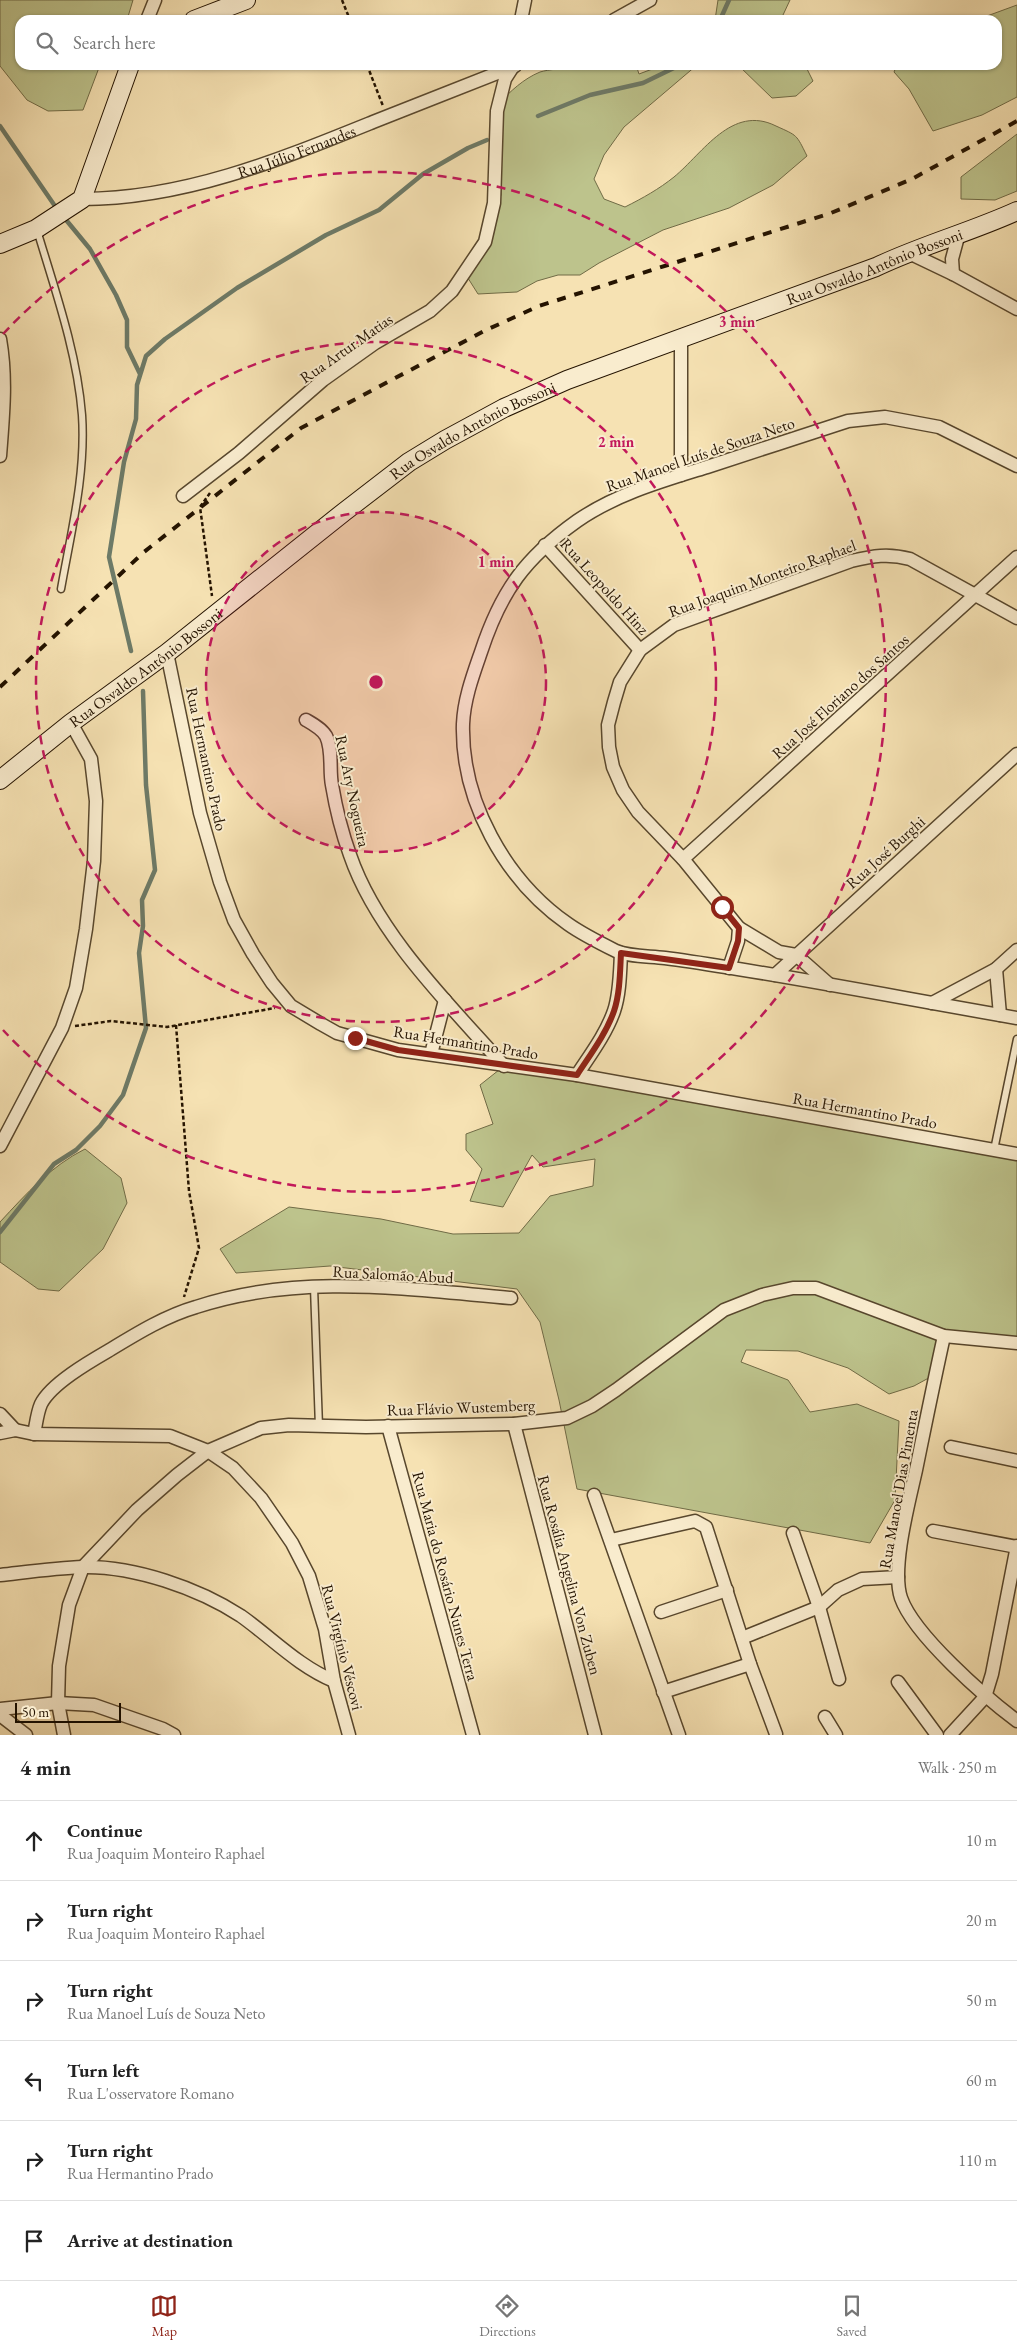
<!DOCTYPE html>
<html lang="en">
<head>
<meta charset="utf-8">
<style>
  :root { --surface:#fff; --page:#f2f2f2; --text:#222; --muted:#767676; --line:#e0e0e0; --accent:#8f2418 }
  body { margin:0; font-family:"EB Garamond",serif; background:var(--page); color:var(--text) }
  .scale { position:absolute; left:15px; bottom:12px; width:106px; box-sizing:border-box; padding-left:5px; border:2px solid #241300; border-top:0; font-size:14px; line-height:18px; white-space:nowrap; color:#241300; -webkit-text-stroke:4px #f9ecce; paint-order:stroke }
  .stop { position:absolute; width:15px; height:15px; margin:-11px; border:4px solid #8f2418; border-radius:50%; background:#fff }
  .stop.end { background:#8f2418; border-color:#fff; box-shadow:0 1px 5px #0008 }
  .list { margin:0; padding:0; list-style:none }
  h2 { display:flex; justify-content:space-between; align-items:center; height:65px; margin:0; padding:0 20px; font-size:21px }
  h2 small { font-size:16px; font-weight:400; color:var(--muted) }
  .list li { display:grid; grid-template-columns:32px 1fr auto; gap:15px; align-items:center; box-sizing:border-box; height:80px; padding:0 20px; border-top:1px solid var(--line) }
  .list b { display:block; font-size:19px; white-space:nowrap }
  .list p { margin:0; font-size:16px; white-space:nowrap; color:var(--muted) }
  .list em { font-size:16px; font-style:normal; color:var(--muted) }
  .icon { flex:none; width:28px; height:28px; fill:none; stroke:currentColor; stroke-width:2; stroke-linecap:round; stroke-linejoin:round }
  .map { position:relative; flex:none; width:1017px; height:1735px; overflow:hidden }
  .search { position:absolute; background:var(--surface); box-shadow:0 1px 4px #0004; left:15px; right:15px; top:15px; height:55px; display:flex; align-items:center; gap:12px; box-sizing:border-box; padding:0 18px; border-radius:15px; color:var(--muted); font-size:19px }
  .sheet { height:545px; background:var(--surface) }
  nav { display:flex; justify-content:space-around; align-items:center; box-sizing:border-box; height:70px; border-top:1px solid var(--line); background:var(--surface); font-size:14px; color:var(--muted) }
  nav a { display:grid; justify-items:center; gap:2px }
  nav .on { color:var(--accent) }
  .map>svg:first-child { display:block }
  .green { fill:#bdc38c; stroke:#706b46 }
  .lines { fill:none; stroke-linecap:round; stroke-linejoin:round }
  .stream { stroke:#6d7a67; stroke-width:4.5 }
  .lane-casing { stroke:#58472d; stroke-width:9 }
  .street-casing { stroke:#58472d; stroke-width:15 }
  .secondary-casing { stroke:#241300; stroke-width:20 }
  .path { stroke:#241300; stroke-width:2.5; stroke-dasharray:4 2.5; stroke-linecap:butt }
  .lane { stroke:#f9ecce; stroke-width:6 }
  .street { stroke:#f9ecce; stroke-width:12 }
  .secondary { stroke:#f9ecce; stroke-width:18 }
  .rail { stroke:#241300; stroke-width:4; stroke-dasharray:9 9; stroke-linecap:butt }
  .route { stroke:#8f2418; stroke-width:6 }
  .ring { fill:none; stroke:#c2185b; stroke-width:2.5; stroke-dasharray:9 6 }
  .labels { text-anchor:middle; stroke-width:4; stroke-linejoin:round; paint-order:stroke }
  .street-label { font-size:16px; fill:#241300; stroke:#f9ecce }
  .centre { fill:#c2185b; stroke:#f9ecce; stroke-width:2.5 }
  .ring-label { font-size:15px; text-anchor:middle; font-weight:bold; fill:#c2185b; stroke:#f9ecce; stroke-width:4; stroke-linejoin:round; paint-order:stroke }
</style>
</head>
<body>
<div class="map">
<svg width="1017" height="1735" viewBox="0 0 1017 1735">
  <rect width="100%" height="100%" fill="#f6e2b3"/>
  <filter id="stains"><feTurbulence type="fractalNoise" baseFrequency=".004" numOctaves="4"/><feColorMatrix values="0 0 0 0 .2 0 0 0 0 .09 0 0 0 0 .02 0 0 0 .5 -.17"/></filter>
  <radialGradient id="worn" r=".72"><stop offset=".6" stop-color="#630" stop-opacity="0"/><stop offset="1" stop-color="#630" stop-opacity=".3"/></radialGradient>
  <path class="green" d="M 0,0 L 133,0 L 127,20 L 20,20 L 20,65 L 100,65 L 83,110 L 48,111 L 27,100 L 0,66 Z
    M 718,0 L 790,0 L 783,15 L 785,20 L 715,20 Z
    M 1017,5 L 1017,97 L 982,115 L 933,131 L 909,89 L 894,72 L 897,65 L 997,65 L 997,20 L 950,20 L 987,16 Z
    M 568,65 L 636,65 L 639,74 L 663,65 L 697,65 L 624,127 L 604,155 L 594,179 L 604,199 L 625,207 C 643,198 659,189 674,177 C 703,153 732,104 776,126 C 798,136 796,134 807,156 L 773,185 L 729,208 L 663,230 L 599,263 L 580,275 L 558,275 L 537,281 L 517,292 L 478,294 L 466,275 L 501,195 L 498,104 C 511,91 523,79 540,72 C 550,69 559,70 568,65 Z
    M 738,65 L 805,65 L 813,81 L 796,96 L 772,98 Z
    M 1017,134 L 1017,191 L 995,200 L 961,199 L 961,177 Z
    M 504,1066 L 1017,1154 L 1017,1343 L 944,1337 L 936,1374 L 914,1386 L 889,1394 L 848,1368 L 798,1351 L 746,1350 L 741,1362 L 788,1380 L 810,1412 L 857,1404 L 899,1421 L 895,1500 L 870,1543 L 577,1489 L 559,1400 L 540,1322 L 517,1289 L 330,1266 L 236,1273 L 220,1249 L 289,1207 L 381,1219 L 453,1234 L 519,1233 L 550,1196 L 593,1186 L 595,1159 L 543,1167 L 532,1155 L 503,1207 L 470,1201 L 482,1169 L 466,1150 L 466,1134 L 493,1124 L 480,1085 Z
    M 85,1149 L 121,1178 L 127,1203 L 103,1249 L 59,1291 L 38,1289 L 0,1262 L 0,1222 C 26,1194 51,1166 85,1149 Z"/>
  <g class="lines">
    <path class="stream" d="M 720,20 L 729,0
      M 538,116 L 590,95 L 643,83 L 680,65
      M 0,126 L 57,209
      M 62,215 L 90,249 L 116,295 L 127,320 L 127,347 L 140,374
      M 131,651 L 109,557 L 124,462 L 136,419 L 137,385 L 146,356 L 165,339 L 237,288 L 326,235 L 379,210 L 423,174 L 468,148 L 487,140
      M 0,1232 L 54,1164 L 76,1150 L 100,1126 L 123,1095 L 146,1028 L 139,953 L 143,926 L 142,900 L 155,870 L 146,785 L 143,691"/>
    <defs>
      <path id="lane" d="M 37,230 C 55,290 77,352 82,415 C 86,474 71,532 61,589
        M 994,1150 L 1017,1039
        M 314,1287 L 319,1427"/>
      <g id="street">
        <path d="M 147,20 L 155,0"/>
        <path d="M 521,20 L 525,0"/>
        <path d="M 614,20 L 650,0"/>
        <path id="s1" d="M 82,199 C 184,199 279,160 373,122 C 420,103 468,85 515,66"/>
        <path d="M 907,252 L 953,274 L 1017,309"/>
        <path d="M 953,274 L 952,259 L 959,233"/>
        <path d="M 0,339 C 7,379 3,416 0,456"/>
        <path d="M 1017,466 L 939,427 L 885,417 L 848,421 C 801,436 754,452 707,467 C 662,481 616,494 577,521 C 525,558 501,591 481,652 C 473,675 464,699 463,724 C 461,801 505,880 568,924 C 582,934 600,943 616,951 C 630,957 650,956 665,958 C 689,961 713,965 738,969 C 831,984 924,1002 1017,1018"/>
        <path d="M 681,475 L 681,338"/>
        <path d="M 183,496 L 239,453 L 323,380 L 375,343 L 430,311 L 452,291 L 485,242 L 494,203 L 497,111 L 505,79 L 514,65"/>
        <path d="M 545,545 L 640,650"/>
        <path d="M 167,653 L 200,813 L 220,882 L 234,920 L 253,954 L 272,983 L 291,1006 L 321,1024 L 337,1033 L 398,1050 L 577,1075 L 1017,1154"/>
        <path d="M 306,720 C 313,724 322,729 326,736 C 333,750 329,771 332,785 C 336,809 342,833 350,855 C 377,934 450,1005 504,1066"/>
        <path d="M 683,859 L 1017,557"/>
        <path d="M 739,928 L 779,952 L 796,955 L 830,985"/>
        <path d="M 729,968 L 738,941 L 739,928 L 683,859 L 638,812 L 623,790 L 613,767 L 609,747 L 608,725 L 614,702 L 620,682 L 640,650 L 674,625 L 851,561 C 873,556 888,553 910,559 L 1017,618"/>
        <path d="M 996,969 L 1000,1015"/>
        <path d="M 775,975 L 1017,754"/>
        <path d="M 932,1003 L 996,969 L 1017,950"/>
        <path d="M 431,1054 L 445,1000"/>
        <path d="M 577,1075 C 590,1055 606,1034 614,1011 C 620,993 620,972 621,953"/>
        <path d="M 0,1146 L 62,1028 L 76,988 L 86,929 L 94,861 L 96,801 L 91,759 L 71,723"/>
        <path d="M 944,1336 C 934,1381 925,1426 916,1470 C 909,1502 891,1568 901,1598 C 914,1635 985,1697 1017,1721"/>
        <path d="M 0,1414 L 15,1430"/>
        <path d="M 514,1424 L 595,1735"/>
        <path d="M 388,1426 L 473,1735"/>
        <path d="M 0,1433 L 15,1430 L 34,1434 L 170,1436 L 208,1451 L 233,1468 L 261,1498 L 292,1543 L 309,1576 L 325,1629 L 334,1681 L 349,1735"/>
        <path d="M 34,1434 C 36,1425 37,1413 41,1404 C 51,1384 89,1362 108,1351 C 136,1334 165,1316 196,1307 C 299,1273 405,1289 511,1298"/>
        <path d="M 951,1447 L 1017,1461"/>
        <path d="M 594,1495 L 679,1735"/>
        <path d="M 933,1531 L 1017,1547"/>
        <path d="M 793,1533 L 819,1607 L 839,1679"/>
        <path d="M 611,1540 L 695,1521 L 706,1527 L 750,1664 L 776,1734"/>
        <path d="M 0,1575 C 27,1572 56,1568 83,1567 C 134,1566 198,1588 241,1616 C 272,1638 298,1666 334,1681"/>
        <path d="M 661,1612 L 727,1590"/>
        <path d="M 742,1638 L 819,1607 L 838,1590 L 862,1579 L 898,1577"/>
        <path d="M 898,1682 L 937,1735"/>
        <path d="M 663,1692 L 750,1664"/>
        <path d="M 0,1709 L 58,1703 L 94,1705 L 163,1729 L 174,1735"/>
        <path d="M 0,1715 L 26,1735"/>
        <path d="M 825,1717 L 836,1735"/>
        <path d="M 64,1735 L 58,1703 L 59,1666 L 69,1605 L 83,1567 L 137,1510 L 177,1475 L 208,1451 L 261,1428 L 289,1425 L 366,1427 L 514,1424 L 567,1418 L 592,1406 L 616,1390 L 724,1310 L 762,1295 L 793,1288 L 816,1288 L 944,1336 L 1017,1343"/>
        <path d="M 950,1735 L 985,1697 L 992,1674 L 1017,1546"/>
      </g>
      <g id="secondary">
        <path d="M 194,20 L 246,0"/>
        <path d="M 0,244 L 36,229 L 82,199 L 130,65"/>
        <path id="s2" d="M 0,780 L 71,723 L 167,653 L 344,512 L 409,462 L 445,440 L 504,408 L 567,380 L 876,267 C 922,245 971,232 1017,211"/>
      </g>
    </defs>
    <use href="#lane" class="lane-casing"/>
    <use href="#street" class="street-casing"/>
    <use href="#secondary" class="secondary-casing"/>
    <path class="path" d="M 342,0 L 350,20
      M 367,65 L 383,106
      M 210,493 L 200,507 L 212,596
      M 176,1025 L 189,1191 L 199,1248 L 184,1297
      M 75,1026 L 111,1021 L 167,1027 L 275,1008"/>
    <use href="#lane" class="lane"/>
    <use href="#street" class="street"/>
    <use href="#secondary" class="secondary"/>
    <path class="rail" d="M 0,687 L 144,552 L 301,428 L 484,331 L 539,306 L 831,213 L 912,179 L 1017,121"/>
  </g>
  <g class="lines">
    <path class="route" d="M 355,1038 L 398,1050 L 577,1075 C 590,1055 606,1034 614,1011 C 620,993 620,972 621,953 L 729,968 L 738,941 L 739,928 L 722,907"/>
  </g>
  <circle cx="376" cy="682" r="170" fill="#c2185b" fill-opacity=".12"/>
  <g class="ring">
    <circle cx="376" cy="682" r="170"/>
    <circle cx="376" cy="682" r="340"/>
    <path d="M3 334A510 510 0 1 1 3 1030"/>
  </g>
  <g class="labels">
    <g class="street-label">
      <text dy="6" stroke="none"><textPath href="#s1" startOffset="221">Rua Júlio Fernandes</textPath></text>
      <text dy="6" stroke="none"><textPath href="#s2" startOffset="1024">Rua Osvaldo Antônio Bossoni</textPath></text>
      <text transform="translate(346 348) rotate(-35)" y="6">Rua Artur Matias</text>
      <text dy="6" stroke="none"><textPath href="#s2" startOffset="589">Rua Osvaldo Antônio Bossoni</textPath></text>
      <text transform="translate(700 454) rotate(-19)" y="6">Rua Manoel Luís de Souza Neto</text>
      <text transform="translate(762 578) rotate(-20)" y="6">Rua Joaquim Monteiro Raphael</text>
      <text transform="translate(605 586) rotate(48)" y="6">Rua Leopoldo Hinz</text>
      <text dy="6" stroke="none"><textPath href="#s2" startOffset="184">Rua Osvaldo Antônio Bossoni</textPath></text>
      <text transform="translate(840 696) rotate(-42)" y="6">Rua José Floriano dos Santos</text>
      <text transform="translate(207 759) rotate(78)" y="6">Rua Hermantino Prado</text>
      <text transform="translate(353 791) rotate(78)" y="6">Rua Ary Nogueira</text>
      <text transform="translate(885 852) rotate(-42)" y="6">Rua José Burghi</text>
      <text transform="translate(466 1042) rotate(9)" y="6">Rua Hermantino Prado</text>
      <text transform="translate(865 1110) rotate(10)" y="6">Rua Hermantino Prado</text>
      <text transform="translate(393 1274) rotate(3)" y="6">Rua Salomão Abud</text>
      <text transform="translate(461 1407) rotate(-2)" y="6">Rua Flávio Wustemberg</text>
      <text transform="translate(898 1489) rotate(-80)" y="6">Rua Manoel Dias Pimenta</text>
      <text transform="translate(570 1575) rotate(75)" y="6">Rua Rosália Angelina Von Zuben</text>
      <text transform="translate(446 1576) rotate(75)" y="6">Rua Maria do Rosário Nunes Terra</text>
      <text transform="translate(343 1647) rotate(76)" y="6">Rua Virgínio Véscovi</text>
    </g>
  </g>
  <circle cx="376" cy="682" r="8" class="centre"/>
  <g class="ring-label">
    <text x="737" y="327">3 min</text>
    <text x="616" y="447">2 min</text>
    <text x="496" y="567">1 min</text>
  </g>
  <rect width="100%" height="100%" filter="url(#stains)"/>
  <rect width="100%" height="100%" fill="url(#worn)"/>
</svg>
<div class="scale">50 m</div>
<div class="stop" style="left:722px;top:907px"></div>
<div class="stop end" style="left:355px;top:1038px"></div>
<div class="search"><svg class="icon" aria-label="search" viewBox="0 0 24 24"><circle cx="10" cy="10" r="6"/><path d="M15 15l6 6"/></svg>Search here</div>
</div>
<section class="sheet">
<h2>4 min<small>Walk · 250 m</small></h2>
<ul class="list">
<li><svg class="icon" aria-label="ahead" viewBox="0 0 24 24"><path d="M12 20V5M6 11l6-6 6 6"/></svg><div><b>Continue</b><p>Rua Joaquim Monteiro Raphael</p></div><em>10 m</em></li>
<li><svg class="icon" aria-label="right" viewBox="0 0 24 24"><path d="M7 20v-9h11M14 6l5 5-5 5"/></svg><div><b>Turn right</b><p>Rua Joaquim Monteiro Raphael</p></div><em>20 m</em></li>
<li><svg class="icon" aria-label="right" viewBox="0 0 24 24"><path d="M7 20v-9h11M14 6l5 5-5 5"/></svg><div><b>Turn right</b><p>Rua Manoel Luís de Souza Neto</p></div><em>50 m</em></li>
<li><svg class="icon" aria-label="left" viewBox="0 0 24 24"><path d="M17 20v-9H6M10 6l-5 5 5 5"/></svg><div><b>Turn left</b><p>Rua L'osservatore Romano</p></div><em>60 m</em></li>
<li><svg class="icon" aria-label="right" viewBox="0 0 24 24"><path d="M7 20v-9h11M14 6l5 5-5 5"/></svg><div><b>Turn right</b><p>Rua Hermantino Prado</p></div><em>110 m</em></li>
<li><svg class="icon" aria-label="arrive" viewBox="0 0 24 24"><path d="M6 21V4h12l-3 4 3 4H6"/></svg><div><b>Arrive at destination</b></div></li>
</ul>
</section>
<nav>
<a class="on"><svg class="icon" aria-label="map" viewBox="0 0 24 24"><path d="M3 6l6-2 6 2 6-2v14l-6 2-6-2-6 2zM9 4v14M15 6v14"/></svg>Map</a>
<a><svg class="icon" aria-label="directions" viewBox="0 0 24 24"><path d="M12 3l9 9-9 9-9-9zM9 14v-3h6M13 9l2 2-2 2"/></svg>Directions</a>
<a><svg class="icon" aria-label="saved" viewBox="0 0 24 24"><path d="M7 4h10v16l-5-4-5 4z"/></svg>Saved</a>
</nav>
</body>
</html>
